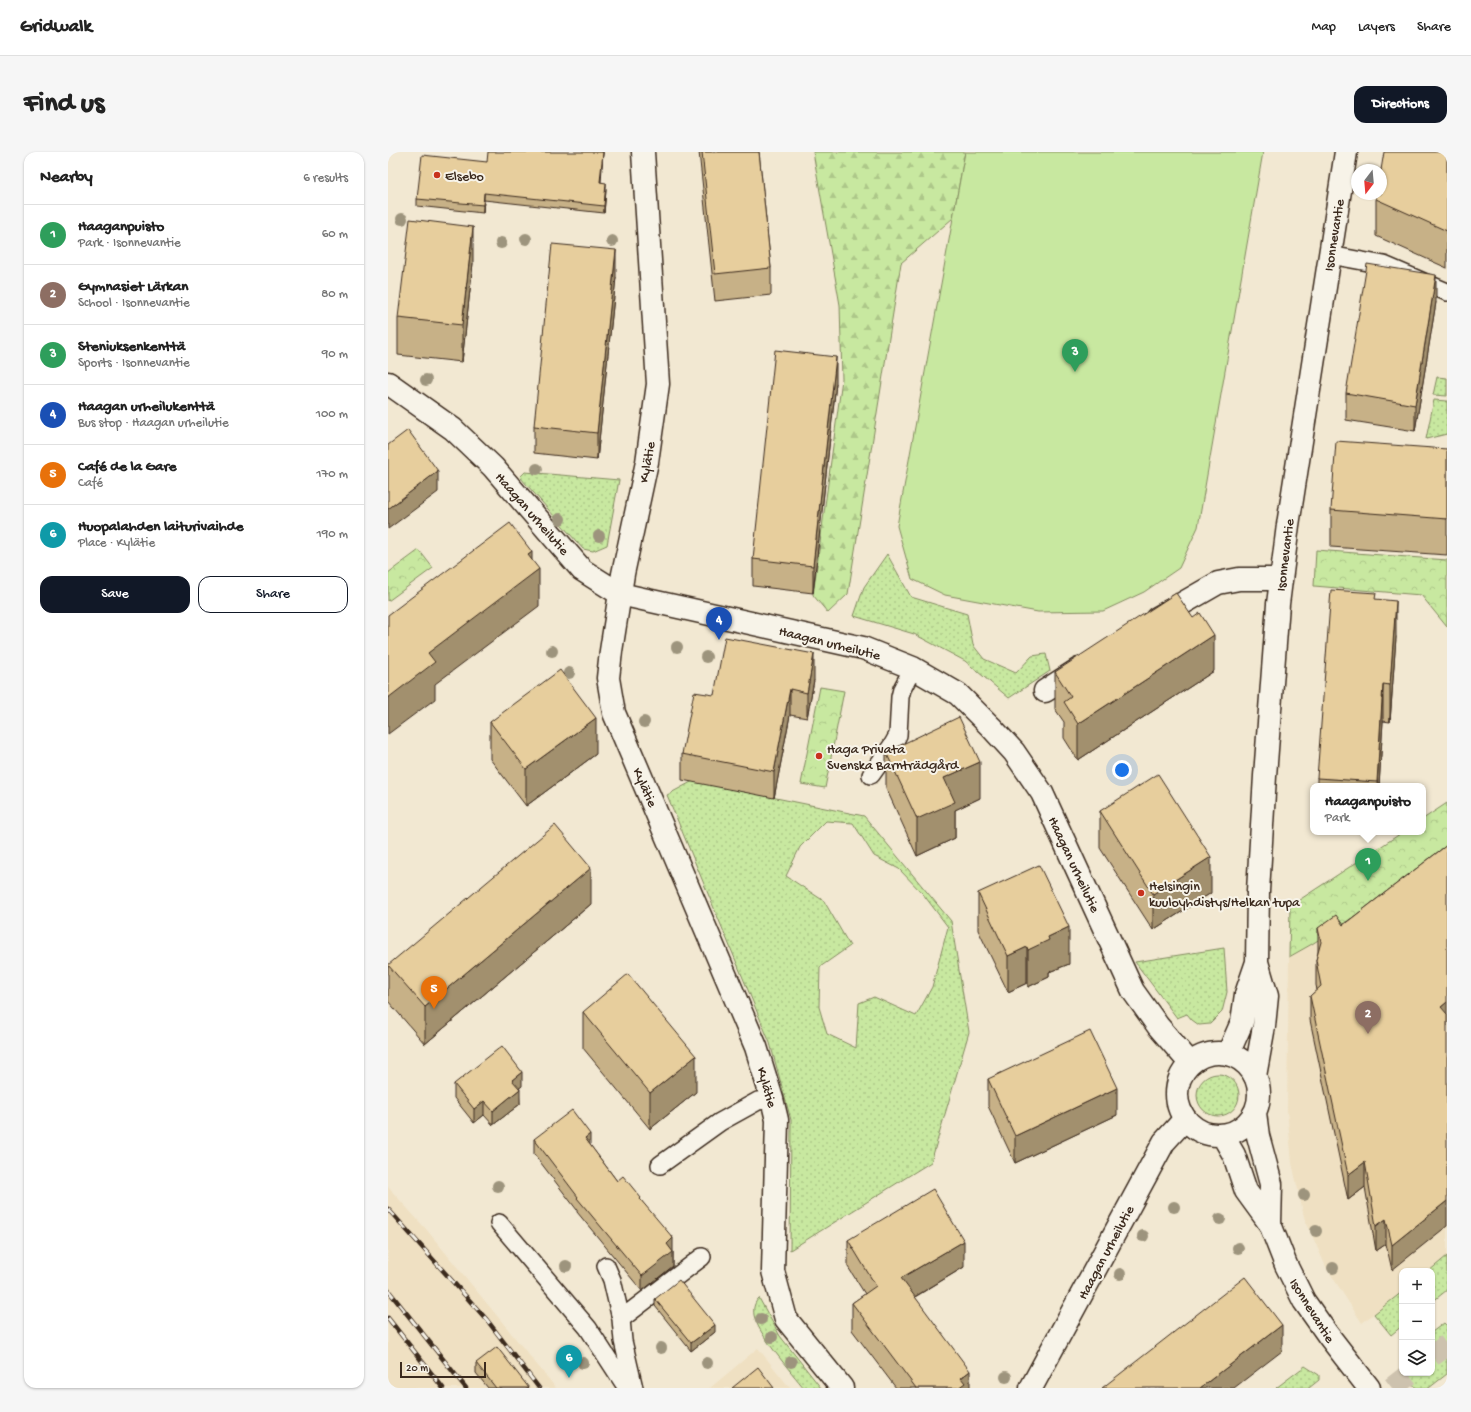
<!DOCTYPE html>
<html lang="en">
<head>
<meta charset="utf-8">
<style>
  :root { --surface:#fff; --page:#f6f6f6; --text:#222; --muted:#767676; --line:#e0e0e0; --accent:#111827 }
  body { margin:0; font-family:"Gochi Hand",sans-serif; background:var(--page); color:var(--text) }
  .controls { position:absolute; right:12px; bottom:12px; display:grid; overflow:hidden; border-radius:8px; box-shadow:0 1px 3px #0004 }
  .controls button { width:36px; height:36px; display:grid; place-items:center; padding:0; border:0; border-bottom:1px solid var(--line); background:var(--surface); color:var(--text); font:20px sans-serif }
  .compass { position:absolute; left:963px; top:12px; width:36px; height:36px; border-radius:50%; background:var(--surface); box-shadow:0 1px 3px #0004; rotate:196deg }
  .scale { position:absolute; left:12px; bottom:10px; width:86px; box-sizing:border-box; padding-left:4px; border:2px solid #3b2a1e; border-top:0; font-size:11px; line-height:14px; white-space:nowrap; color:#3b2a1e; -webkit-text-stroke:3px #f7f3e8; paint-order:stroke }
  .you { position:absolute; left:734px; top:618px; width:14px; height:14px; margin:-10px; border:3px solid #fff; border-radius:50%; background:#1a73e8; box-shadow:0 0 0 6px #1a73e833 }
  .badge { display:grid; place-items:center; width:26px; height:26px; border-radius:50%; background:var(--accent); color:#fff; font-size:13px; font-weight:700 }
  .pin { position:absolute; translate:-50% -33px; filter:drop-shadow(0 1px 2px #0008) }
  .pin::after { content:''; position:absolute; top:21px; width:14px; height:12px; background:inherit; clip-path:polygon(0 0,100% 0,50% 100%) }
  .popup { position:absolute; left:922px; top:631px; width:116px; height:52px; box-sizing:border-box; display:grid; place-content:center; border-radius:8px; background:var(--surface); filter:drop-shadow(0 1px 3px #0005); font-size:13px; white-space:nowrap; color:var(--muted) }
  .popup b { font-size:15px; color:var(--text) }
  .popup::after { content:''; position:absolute; left:50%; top:100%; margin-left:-8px; border:8px solid transparent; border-top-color:var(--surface) }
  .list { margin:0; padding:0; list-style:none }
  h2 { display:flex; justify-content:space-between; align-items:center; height:52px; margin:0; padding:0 16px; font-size:17px }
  h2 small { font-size:13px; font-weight:400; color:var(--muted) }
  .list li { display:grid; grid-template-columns:26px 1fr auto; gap:12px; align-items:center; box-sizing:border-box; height:60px; padding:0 16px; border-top:1px solid var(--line) }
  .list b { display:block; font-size:15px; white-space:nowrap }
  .list p { margin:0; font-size:13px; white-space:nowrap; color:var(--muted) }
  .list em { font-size:13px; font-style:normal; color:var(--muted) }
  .actions { display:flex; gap:8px; padding:12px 16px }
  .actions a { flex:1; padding:9px 0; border:1px solid var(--accent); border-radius:12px; text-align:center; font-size:14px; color:var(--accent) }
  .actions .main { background:var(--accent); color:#fff }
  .icon { flex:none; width:22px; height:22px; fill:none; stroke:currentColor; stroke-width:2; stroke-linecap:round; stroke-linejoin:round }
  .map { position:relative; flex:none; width:1059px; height:1236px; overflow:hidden; border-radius:12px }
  header { display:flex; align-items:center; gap:24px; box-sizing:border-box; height:56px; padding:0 20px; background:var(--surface); border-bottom:1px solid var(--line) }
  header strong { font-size:19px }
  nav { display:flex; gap:22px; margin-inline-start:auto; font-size:14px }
  .intro { display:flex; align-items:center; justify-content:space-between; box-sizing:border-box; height:96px; padding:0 24px }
  h1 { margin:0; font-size:28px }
  .button { padding:10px 18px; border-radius:12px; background:var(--accent); color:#fff; font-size:14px; font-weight:700 }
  main { display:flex; gap:24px; padding:0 24px }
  aside { flex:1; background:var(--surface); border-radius:12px; box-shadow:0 1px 3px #0004 }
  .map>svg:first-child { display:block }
  .built { fill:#efe0c2 }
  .grass { fill:url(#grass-dots); stroke:#82895f; fill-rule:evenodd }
  .forest { fill:url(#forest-firs); stroke:#82895f }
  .park { fill:url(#park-crowns); stroke:#82895f }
  .garden { fill:#c8e8a0; stroke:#82895f }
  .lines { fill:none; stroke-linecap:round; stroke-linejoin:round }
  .minor-tunnel { stroke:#cdc2ae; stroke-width:22; stroke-dasharray:22 11; stroke-linecap:butt }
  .service-casing { stroke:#3b2a1e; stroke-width:20 }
  .minor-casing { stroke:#3b2a1e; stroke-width:25 }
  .tertiary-casing { stroke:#3b2a1e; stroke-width:25 }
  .service { stroke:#f7f3e8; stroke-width:17 }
  .minor { stroke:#f7f3e8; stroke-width:22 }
  .tertiary { stroke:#f7f3e8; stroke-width:22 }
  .rail-casing { stroke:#3b2a1e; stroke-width:4.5 }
  .rail { stroke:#f7f3e8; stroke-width:3; stroke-dasharray:9; stroke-linecap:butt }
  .tree { fill:#9d947d }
  .wall { fill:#c7b187; stroke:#3b2a1e }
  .shaded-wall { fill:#a2906e; stroke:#3b2a1e }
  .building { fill:#e7ce9d; stroke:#3b2a1e }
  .poi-dot { fill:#c8321e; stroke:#f7f3e8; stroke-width:1.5 }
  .labels { text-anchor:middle; stroke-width:4; stroke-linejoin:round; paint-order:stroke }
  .poi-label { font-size:14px; fill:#3b2a1e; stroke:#f7f3e8; text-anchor:start }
  .street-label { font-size:14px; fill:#3b2a1e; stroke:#f7f3e8 }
</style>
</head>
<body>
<header>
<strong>Gridwalk</strong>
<nav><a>Map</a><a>Layers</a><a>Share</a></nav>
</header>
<div class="intro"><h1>Find us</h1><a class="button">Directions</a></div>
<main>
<aside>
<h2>Nearby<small>6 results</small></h2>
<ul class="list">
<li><span class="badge" style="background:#2e9e5b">1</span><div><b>Haaganpuisto</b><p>Park · Isonnevantie</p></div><em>60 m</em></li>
<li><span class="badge" style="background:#8d6e63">2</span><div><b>Gymnasiet Lärkan</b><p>School · Isonnevantie</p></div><em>80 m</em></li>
<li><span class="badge" style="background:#2e9e5b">3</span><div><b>Steniuksenkenttä</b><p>Sports · Isonnevantie</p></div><em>90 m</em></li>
<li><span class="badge" style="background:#1a4fb4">4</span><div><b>Haagan urheilukenttä</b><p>Bus stop · Haagan urheilutie</p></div><em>100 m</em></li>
<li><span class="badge" style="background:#e8710a">5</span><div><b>Café de la Gare</b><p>Café</p></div><em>170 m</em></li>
<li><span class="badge" style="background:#0f9aa8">6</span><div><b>Huopalahden laiturivaihde</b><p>Place · Kylätie</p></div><em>190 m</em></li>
</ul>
<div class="actions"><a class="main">Save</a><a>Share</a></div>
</aside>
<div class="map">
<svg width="1059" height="1236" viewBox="0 0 1059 1236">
  <defs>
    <pattern id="grass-dots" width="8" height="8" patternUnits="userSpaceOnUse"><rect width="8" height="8" fill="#c8e8a0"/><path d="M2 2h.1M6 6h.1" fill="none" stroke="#adc789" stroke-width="1.8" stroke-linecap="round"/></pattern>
    <pattern id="forest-firs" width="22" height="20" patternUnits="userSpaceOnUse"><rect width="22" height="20" fill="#c8e8a0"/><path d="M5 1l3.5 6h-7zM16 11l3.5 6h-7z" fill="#adc789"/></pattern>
    <pattern id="park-crowns" width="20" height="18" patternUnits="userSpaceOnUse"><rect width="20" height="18" fill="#c8e8a0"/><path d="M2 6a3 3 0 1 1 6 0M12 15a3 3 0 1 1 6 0" fill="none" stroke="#adc789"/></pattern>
  </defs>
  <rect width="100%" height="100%" fill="#f2e8d2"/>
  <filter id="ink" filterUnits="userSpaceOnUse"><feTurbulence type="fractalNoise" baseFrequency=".025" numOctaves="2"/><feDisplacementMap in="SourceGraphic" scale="8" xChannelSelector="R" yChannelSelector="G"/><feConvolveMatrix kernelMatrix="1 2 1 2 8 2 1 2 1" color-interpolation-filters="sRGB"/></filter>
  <g filter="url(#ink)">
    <path class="built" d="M 1059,704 L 1059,1104 L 1041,1119 L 1014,1119 L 1014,1140 L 974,1171 L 938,1115 L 916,1065 L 904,1011 L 899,958 L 901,805 L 924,792 Z
      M 0,1035 L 38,1077 L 168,1236 L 0,1236 Z
      M 370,1196 L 402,1236 L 322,1236 Z"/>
    <path class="grass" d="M 1049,225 L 1059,226 L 1059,244 L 1045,243 Z
      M 1046,248 L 1059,249 L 1059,282 L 1038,287 Z
      M 137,320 L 231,328 L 219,393 L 205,399 L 195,397 L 132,325 Z
      M 499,402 L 523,445 L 579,462 L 585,493 L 596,507 L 628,521 L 644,504 L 658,502 L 662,519 L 621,546 L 577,509 L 526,482 L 466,464 L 476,435 Z
      M 305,629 L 476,664 L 563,769 L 581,880 L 543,1010 L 402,1098 L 403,968 L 382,891 L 279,643 ZM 438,669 L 465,671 L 486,704 L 511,717 L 535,742 L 560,775 L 544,835 L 528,864 L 486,845 L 471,851 L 468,896 L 439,882 L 431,855 L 432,815 L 462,794 L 436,749 L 398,724 L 412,695 Z
      M 836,796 L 839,840 L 834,860 L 822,872 L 811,873 L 804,868 L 799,862 L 789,866 L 747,810 Z
      M809 943a21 21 0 1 1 42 0a21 21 0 1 1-42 0Z
      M 1059,1104 L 1059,1138 L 1044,1150 L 1044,1119 L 1041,1119 Z
      M 1014,1140 L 1014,1174 L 1003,1183 L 986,1162 Z
      M 371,1146 L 392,1184 L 433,1236 L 416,1236 C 404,1221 369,1181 366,1163 C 365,1157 366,1151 371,1146 Z
      M 1056,1171 L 1059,1174 L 1059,1222 L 1041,1236 L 1028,1236 L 1016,1221 L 1044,1221 L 1044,1180 Z
      M 917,1214 L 931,1223 L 931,1228 L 921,1236 L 888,1236 Z"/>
    <path class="forest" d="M 425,0 L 577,0 L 565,66 L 513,111 L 460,442 L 440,461 L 425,443 L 454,227 L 452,153 Z"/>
    <path class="park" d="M 31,398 L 45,416 L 0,449 L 0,421 Z
      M 928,398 L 1059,408 L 1059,475 L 1033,443 L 926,434 Z
      M 432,535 L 456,539 L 437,636 L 413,632 Z
      M 1059,651 L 1059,704 L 924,792 L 901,805 L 902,754 L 1015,680 L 1035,680 L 1035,667 Z"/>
    <path class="garden" d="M 577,0 L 875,0 L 810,375 L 791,416 L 756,440 L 715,459 L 650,460 L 557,443 L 524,427 L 509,374 Z"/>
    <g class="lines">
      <path class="minor-tunnel" d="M 1044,1204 L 1059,1193
        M 1004,1236 L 1023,1221"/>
      <defs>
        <path id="service" d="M 942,103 L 996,113 L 1059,140
          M 483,623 L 505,592 L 510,583 L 512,545 L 514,537 L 525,516
          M 272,1013 L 332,970 L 370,949 L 384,947
          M 111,1071 L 200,1176 L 239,1236
          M 218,1114 L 224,1128 L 233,1167 L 235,1189 L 246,1236
          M 233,1167 L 314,1105"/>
        <path id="minor" d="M 255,0 L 270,232 L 259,310 L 235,422 L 223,499 L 220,526 L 226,561 L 368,895 L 384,947 L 389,968 L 385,1119 L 398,1167 L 454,1236
          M 769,466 L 830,431 L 851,427 L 893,427
          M 657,539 L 691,517
          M 840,902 L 854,870 L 858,842 L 869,810
          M 867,924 L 876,874 L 879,844 L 869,810 L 870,739 L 877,624 L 890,452 L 900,373 L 958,0
          M 643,1236 L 776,990 L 796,968"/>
        <path id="tertiary" d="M 0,231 L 65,277 L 105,315 L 194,418 L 232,442 L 475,496 L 525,516 L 570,542 L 603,575 L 626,600 L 654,641 L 745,839 L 770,874 L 802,911
          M789 942a41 41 0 1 1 82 0a41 41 0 1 1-82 0Z
          M 867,961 L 870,984 L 883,1032 L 882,1072
          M 835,984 L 846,1003 L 858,1039 L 882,1072 L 898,1113 L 916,1149 L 940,1183 L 981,1236"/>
      </defs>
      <use href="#service" class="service-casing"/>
      <use href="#minor" class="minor-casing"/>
      <use href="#tertiary" class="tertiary-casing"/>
      <use href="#service" class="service"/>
      <use href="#minor" class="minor"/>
      <use href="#tertiary" class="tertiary"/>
      <defs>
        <path id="rail" d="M 0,1057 L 99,1168 L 151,1236
          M 0,1138 L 78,1236
          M 0,1166 L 55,1236"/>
      </defs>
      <use href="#rail" class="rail-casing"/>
      <use href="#rail" class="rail"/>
    </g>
    <g class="tree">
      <circle cx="14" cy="67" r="6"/>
      <circle cx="138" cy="87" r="6"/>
      <circle cx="224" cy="89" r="6"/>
      <circle cx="113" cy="91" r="6"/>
      <circle cx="38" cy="228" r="6"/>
      <circle cx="149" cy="317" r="6"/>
      <circle cx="172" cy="367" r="6"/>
      <circle cx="211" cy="384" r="6"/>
      <circle cx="289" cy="495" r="6"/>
      <circle cx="164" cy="499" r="6"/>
      <circle cx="318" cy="505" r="6"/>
      <circle cx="181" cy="521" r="6"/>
      <circle cx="256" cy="570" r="6"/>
      <circle cx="110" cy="1034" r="6"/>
      <circle cx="916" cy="1043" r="6"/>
      <circle cx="786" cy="1055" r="6"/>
      <circle cx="832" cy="1067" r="6"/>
      <circle cx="928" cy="1079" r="6"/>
      <circle cx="755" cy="1084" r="6"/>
      <circle cx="850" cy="1096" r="6"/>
      <circle cx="178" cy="1114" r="6"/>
      <circle cx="945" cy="1116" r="6"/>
      <circle cx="732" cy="1122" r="6"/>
      <circle cx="373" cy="1167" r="6"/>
      <circle cx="384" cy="1185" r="6"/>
      <circle cx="273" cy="1196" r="6"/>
      <circle cx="403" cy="1210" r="6"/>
      <circle cx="195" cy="1211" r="6"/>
      <circle cx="319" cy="1211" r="6"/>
      <circle cx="618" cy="1225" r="6"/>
    </g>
    <path class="wall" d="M 215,0 L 213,30 L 218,38 L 216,61 L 96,48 L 95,61 L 29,54 L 29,47 L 99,10 Z
      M 311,0 L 371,0 L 383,116 L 383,143 L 327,149 Z
      M 1059,3 L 1059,116 L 988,84 L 988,47 Z
      M 85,111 L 74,210 L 10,203 L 10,166 Z
      M 228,125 L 209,308 L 146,301 L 146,274 Z
      M 1048,150 L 1027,279 L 958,268 L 958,241 Z
      M 448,231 L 425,441 L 365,434 L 365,407 Z
      M 1059,297 L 1059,403 L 943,395 L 943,358 Z
      M 988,447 L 1008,485 L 1002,570 L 995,569 L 991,634 L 929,634 L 929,626 Z
      M 826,519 L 690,608 L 676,586 L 676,570 L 667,557 L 667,520 Z
      M 426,528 L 419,566 L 402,563 L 386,646 L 294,628 L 294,602 L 326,543 Z
      M 102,570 L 208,602 L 138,654 L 102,607 Z
      M 498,600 L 592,646 L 567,658 L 567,686 L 529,704 L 498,636 Z
      M 712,659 L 823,741 L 765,778 L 712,696 Z
      M 1059,693 L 1004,1118 L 998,1092 L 988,1099 L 977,1035 L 960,1048 L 922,868 L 922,844 L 929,838 L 928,833 L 928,808 L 930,800 L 930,776 L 955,773 Z
      M 590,741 L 681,812 L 661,820 L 661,825 L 640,835 L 639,831 L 620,840 L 590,778 Z
      M 203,752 L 37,892 L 0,849 L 0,813 Z
      M 195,860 L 308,940 L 262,977 L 195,896 Z
      M 600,927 L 729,963 L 627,1011 L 600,954 Z
      M 66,932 L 134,934 L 131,936 L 132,952 L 105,973 L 96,963 L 86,971 L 66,946 Z
      M 146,987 L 202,993 L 229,1029 L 253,1048 L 285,1100 L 285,1114 L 254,1139 L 189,1060 L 189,1058 L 146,1002 Z
      M 460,1088 L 576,1115 L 527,1145 L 582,1236 L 508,1236 L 464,1178 L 464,1151 L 477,1142 L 460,1115 Z
      M 267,1147 L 327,1180 L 303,1199 L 267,1154 Z
      M 88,1211 L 141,1236 L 100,1236 L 88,1221 Z"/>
    <path class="shaded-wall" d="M 215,0 L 212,37 L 212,30 Z
      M 218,31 L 218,38 L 216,61 L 216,54 Z
      M 96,41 L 96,48 L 95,61 L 95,53 Z
      M 85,75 L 85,111 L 74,210 L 74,173 Z
      M 228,98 L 228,125 L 209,308 L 209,281 Z
      M 1048,123 L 1048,150 L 1027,279 L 1027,253 Z
      M 448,205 L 448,231 L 425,441 L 425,414 Z
      M 50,319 L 50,340 L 0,377 L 0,357 Z
      M 144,400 L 144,422 L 151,417 L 151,454 L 47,532 L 47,547 L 0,582 L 0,546 L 40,501 L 140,403 Z
      M 1008,449 L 1008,485 L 1002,570 L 1002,533 Z
      M 826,483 L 826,519 L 690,608 L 690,572 Z
      M 426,502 L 426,528 L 419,566 L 419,541 Z
      M 995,532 L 995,569 L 991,634 L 989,634 Z
      M 402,537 L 402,563 L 386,646 L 386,620 Z
      M 208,566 L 208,602 L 138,654 L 138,617 Z
      M 592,610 L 592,646 L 567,658 L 567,686 L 529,704 L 529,667 L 556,626 Z
      M 823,705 L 823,741 L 765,778 L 765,742 Z
      M 203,716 L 203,752 L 37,892 L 37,855 Z
      M 681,775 L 681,812 L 661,820 L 661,825 L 640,835 L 640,798 L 660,785 Z
      M 639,795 L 639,831 L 620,840 L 620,804 Z
      M 1059,850 L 1059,874 L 1053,855 Z
      M 308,904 L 308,940 L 262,977 L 262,941 Z
      M 134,920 L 134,934 L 124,942 L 124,928 Z
      M 729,936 L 729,963 L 627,1011 L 627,984 Z
      M 132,937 L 132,952 L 105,973 L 105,959 Z
      M 96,949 L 96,963 L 86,971 L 86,957 Z
      M 202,982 L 202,996 L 197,986 Z
      M 977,1010 L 977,1035 L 960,1048 L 960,1023 Z
      M 1059,1049 L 1059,1074 L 1004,1118 L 1004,1093 Z
      M 998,1067 L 998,1092 L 988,1099 L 988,1074 Z
      M 285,1086 L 285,1114 L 254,1139 L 254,1124 L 279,1092 Z
      M 576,1089 L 576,1115 L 513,1153 L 513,1126 Z
      M 327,1173 L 327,1180 L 303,1199 L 303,1191 Z
      M 894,1173 L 894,1199 L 846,1236 L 812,1236 Z
      M 582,1219 L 582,1236 L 570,1236 L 573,1226 Z"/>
    <path class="building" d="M 100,0 L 215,0 L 212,30 L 218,31 L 216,54 L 96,41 L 95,53 L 29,47 L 34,3 L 99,10 Z
      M 314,0 L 371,0 L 383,116 L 327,122 Z
      M 996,0 L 1053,0 L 1059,3 L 1059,79 L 988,47 L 989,42 L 993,42 L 993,18 Z
      M 22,67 L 85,75 L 74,173 L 10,166 Z
      M 164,92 L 228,98 L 209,281 L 146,274 Z
      M 979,112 L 1048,123 L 1027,253 L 958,241 Z
      M 387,198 L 448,205 L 425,414 L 365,407 Z
      M 20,278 L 50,319 L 0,357 L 0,293 Z
      M 948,289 L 1059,297 L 1059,367 L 943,358 Z
      M 122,371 L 144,400 L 140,403 L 151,417 L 40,501 L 47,510 L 0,546 L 0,463 Z
      M 943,438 L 988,441 L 987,447 L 1008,449 L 1002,533 L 995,532 L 989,630 L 929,626 Z
      M 788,441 L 805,466 L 812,461 L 826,483 L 690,572 L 676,550 L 683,545 L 667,520 Z
      M 337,485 L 426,502 L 419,541 L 402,537 L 386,620 L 294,602 L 306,540 L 326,543 Z
      M 172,518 L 208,566 L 138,617 L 102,570 Z
      M 571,565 L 592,610 L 556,626 L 567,650 L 529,667 L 498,600 Z
      M 770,622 L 823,705 L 765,742 L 712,659 Z
      M 167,673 L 203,716 L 37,855 L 0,813 Z
      M 1059,693 L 1059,850 L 1053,855 L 1059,862 L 1059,1049 L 1004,1093 L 998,1067 L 988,1074 L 977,1010 L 960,1023 L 922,844 L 933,834 L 928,808 L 933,790 L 930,776 L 948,763 L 955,773 Z
      M 651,713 L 681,775 L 660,785 L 661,788 L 640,798 L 639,795 L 620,804 L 590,741 Z
      M 240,822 L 308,904 L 262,941 L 195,860 Z
      M 702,879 L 729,936 L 627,984 L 600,927 Z
      M 114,894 L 134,920 L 124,928 L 132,937 L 105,959 L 96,949 L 86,957 L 66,932 Z
      M 184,958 L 202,982 L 197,986 L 229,1029 L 235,1024 L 253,1046 L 252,1047 L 285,1086 L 279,1092 L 285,1100 L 254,1124 L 189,1046 L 190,1045 L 146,987 Z
      M 545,1037 L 576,1089 L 513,1126 L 582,1219 L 573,1226 L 577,1231 L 570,1236 L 528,1236 L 464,1151 L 488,1134 L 460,1088 Z
      M 857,1125 L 894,1173 L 812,1236 L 714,1236 Z
      M 291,1128 L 327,1173 L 303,1191 L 267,1147 Z
      M 109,1195 L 141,1236 L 108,1236 L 88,1211 Z
      M 370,1215 L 386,1236 L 344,1236 Z"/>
  </g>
  <g class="poi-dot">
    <circle cx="49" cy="23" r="4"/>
    <circle cx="431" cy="604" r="4"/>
    <circle cx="753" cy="741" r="4"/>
  </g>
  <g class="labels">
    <g class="poi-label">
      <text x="57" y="28">Elsebo</text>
      <text x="439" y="601">Haga Privata<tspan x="439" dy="16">Svenska Barnträdgård</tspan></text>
      <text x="761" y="738">Helsingin<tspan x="761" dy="16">kuuloyhdistys/Helkan tupa</tspan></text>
    </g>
    <g class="street-label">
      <text transform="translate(945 83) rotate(-81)" y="5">Isonnevantie</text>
      <text transform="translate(258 310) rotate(-80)" y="5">Kylätie</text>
      <text transform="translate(145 361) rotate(49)" y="5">Haagan urheilutie</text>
      <text transform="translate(896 403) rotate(-83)" y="5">Isonnevantie</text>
      <text transform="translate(442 490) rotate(14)" y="5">Haagan urheilutie</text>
      <text transform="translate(258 635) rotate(66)" y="5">Kylätie</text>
      <text transform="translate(687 712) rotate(65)" y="5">Haagan urheilutie</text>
      <text transform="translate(380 935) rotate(74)" y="5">Kylätie</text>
      <text transform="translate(717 1100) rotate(-62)" y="5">Haagan urheilutie</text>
      <text transform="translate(925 1158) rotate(58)" y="5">Isonnevantie</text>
    </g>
  </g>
</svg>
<div class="controls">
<button>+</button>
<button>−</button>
<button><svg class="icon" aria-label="layers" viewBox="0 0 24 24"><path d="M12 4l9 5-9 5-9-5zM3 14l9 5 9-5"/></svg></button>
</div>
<svg class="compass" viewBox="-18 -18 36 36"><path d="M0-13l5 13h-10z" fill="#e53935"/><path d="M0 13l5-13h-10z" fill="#767676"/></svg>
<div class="scale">20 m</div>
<div class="you"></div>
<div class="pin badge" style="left:980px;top:729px;background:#2e9e5b">1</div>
<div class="popup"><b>Haaganpuisto</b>Park</div>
<div class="pin badge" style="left:980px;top:882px;background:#8d6e63">2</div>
<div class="pin badge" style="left:687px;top:220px;background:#2e9e5b">3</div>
<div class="pin badge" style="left:331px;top:488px;background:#1a4fb4">4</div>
<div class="pin badge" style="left:46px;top:857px;background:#e8710a">5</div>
<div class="pin badge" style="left:181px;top:1226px;background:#0f9aa8">6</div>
</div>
</main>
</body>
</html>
